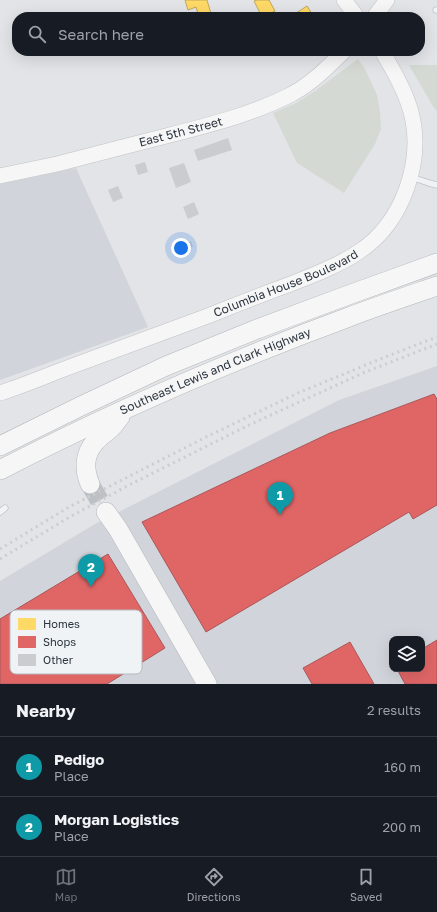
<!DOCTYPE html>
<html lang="en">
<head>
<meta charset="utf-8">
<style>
  :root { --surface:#171b24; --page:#20242c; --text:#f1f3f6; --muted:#9ea1a6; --line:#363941; --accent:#6b7279 }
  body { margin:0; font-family:"Golos Text",sans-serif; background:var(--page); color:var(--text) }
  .controls { position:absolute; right:12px; bottom:12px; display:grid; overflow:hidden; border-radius:8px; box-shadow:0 4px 16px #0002 }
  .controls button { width:36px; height:36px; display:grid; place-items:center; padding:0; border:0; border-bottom:1px solid var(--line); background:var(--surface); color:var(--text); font:20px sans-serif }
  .you { position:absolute; left:181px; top:248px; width:14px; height:14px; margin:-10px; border:3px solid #fff; border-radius:50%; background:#1a73e8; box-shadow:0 0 0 6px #1a73e833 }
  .badge { display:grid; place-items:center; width:26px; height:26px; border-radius:50%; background:var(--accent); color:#fff; font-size:13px; font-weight:700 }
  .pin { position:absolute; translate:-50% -33px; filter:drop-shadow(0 1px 2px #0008) }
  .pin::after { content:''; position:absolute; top:21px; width:14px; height:12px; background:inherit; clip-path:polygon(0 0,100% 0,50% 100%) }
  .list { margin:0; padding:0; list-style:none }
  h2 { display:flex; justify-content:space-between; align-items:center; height:52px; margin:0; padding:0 16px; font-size:17px }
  h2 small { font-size:13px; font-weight:400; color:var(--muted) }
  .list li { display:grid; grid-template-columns:26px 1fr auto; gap:12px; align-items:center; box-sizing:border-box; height:60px; padding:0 16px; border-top:1px solid var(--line) }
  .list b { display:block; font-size:15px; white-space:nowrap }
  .list p { margin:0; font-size:13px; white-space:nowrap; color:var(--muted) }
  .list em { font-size:13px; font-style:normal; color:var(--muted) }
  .icon { flex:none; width:22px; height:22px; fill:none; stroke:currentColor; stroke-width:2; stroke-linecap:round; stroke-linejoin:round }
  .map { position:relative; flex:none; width:437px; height:684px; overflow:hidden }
  .search { position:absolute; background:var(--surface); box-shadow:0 4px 16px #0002; left:12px; right:12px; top:12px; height:44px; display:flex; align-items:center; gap:10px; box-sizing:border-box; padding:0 14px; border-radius:16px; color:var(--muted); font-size:15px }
  .sheet { height:172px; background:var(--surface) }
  nav { display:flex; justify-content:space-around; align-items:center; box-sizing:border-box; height:56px; border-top:1px solid var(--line); background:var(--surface); font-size:11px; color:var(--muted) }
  nav a { display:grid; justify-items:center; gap:2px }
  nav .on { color:var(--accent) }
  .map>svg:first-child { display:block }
  .built { fill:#d1d4da; fill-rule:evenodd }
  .green { fill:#d4dad3 }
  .homes { fill:#ffd966; stroke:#bfa85a }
  .shops { fill:#e06666; stroke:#aa575a }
  .building { fill:#cacccf }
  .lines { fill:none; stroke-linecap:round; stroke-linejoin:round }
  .highway-tunnel { stroke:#bdc1c5; stroke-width:19; stroke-dasharray:19 10; stroke-linecap:butt }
  .lane-casing { stroke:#c1c2c5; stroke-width:7 }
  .secondary-casing { stroke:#c1c2c5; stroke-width:16 }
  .highway-casing { stroke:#b4b7ba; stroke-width:20 }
  .lane { stroke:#f1f2f4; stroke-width:5.5 }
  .secondary { stroke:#f6f6f6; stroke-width:15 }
  .highway { stroke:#f6f6f6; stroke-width:19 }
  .rail { stroke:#cbcdce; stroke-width:3; stroke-dasharray:2 4; stroke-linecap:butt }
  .labels { text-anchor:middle; stroke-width:4; stroke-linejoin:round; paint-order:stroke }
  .street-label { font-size:12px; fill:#2b343e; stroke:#f0f3f6 }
  .key { fill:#f0f3f6; stroke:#b5babf; stroke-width:1 }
  .key-label { font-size:11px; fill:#2b343e }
</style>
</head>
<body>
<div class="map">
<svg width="437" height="684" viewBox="0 0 437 684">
  <rect width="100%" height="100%" fill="#e2e4e7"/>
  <path class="built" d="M 76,168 L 148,327 L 0,380 L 0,184 Z
    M 437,366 L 437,684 L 0,684 L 0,581 L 95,524 L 339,400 ZM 392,639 L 422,639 L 422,669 L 392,669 Z"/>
  <path class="green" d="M 358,59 L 365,69 L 377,95 L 380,112 L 381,129 L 375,144 L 344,193 L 297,163 L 273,113 L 296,103 L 315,91 Z
    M 409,65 L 437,65 L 437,111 L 434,108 Z"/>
  <path class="homes" d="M 185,0 L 207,0 L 212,17 L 199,17 L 196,7 L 188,10 Z
    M 257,0 L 269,0 L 275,11 L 262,17 L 254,1 Z
    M 307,6 L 314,17 L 290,17 Z"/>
  <path class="shops" d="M 434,394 L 437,399 L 437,505 L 413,519 L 409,512 L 206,632 L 142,522 L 330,433 Z
    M 108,554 L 165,648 L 107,684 L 0,684 L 0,619 Z
    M 437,640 L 437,684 L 405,684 L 397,669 L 422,669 L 422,649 Z
    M 350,642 L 374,684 L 312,684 L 303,668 Z"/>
  <path class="building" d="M 228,138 L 232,150 L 198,161 L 194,150 Z
    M 145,162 L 148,172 L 138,175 L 135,165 Z
    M 184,163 L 191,182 L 176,188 L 169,168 Z
    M 118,186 L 123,198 L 113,202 L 108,190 Z
    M 194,202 L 199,214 L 188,219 L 183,207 Z
    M 191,241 L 193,247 L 182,251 L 180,245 Z"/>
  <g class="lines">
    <path class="highway-tunnel" d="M 90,484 L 106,512"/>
    <defs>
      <path id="lane" d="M 436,10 L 437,10
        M 411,177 L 429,183 L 437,185
        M 0,512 L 5,508"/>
      <g id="secondary">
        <path d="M 344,0 L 357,17"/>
        <path d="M 374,17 L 387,0"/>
        <path id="s1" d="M 0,176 C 19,172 38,168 57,164 C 89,156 122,147 154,139 C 201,127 249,116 292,94 C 312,83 328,67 344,51"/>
        <path id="s2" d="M 0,393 C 25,385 50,374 75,365 C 118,349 162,333 205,317 C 233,306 260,295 288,285 C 313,275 338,266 360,251 C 403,222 424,161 411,112 C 405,90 393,70 382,51"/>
      </g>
      <g id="highway">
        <path d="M 0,446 L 79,407 L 166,366 L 257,329 L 343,297 L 437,263"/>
        <path id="s3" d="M 0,470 C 112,412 230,361 349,317 C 378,306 408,296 437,286"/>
        <path d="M 90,484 C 84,470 84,454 95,442 C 100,436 107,432 112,427 C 115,424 117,420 120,417"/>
        <path d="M 106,512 L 118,529 L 207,684"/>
      </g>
    </defs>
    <use href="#lane" class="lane-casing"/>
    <use href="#secondary" class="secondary-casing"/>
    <use href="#highway" class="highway-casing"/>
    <use href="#lane" class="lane"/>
    <use href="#secondary" class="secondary"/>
    <use href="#highway" class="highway"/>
    <path class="rail" d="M 0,549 L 69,507 L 204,438 L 298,393 L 385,357 L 437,337
      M 0,559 L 73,515 L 131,484 L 249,425 L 363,373 L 437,344"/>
  </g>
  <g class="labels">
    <g class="street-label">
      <text dy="4" stroke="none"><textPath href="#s1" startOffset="186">East 5th Street</textPath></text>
      <text dy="4" stroke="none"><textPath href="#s2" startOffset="306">Columbia House Boulevard</textPath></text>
      <text dy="4" stroke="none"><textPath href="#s3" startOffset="237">Southeast Lewis and Clark Highway</textPath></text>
    </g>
  </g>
  <rect x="10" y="610" width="132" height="64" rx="6" class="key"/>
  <rect x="18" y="618" width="18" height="12" fill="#ffd966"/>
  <rect x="18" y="636" width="18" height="12" fill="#e06666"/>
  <rect x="18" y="654" width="18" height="12" fill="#cacccf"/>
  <g class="key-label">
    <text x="43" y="628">Homes</text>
    <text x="43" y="646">Shops</text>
    <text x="43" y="664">Other</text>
  </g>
</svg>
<div class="controls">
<button><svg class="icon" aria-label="layers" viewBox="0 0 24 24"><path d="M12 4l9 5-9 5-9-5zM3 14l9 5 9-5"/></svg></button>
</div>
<div class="you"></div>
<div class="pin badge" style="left:280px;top:515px;background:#0f9aa8">1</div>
<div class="pin badge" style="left:91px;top:587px;background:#0f9aa8">2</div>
<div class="search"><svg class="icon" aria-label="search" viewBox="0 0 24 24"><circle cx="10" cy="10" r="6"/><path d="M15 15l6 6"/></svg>Search here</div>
</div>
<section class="sheet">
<h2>Nearby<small>2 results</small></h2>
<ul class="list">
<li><span class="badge" style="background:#0f9aa8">1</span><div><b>Pedigo</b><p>Place</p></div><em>160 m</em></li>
<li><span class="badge" style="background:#0f9aa8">2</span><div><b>Morgan Logistics</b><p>Place</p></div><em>200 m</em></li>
</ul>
</section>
<nav>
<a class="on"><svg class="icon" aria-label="map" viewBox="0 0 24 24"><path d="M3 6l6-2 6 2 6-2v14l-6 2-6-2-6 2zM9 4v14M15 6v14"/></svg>Map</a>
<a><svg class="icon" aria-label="directions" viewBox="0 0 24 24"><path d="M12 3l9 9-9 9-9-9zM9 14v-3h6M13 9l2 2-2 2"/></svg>Directions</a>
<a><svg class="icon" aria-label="saved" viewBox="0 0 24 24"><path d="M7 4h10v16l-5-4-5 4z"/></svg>Saved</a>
</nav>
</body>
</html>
